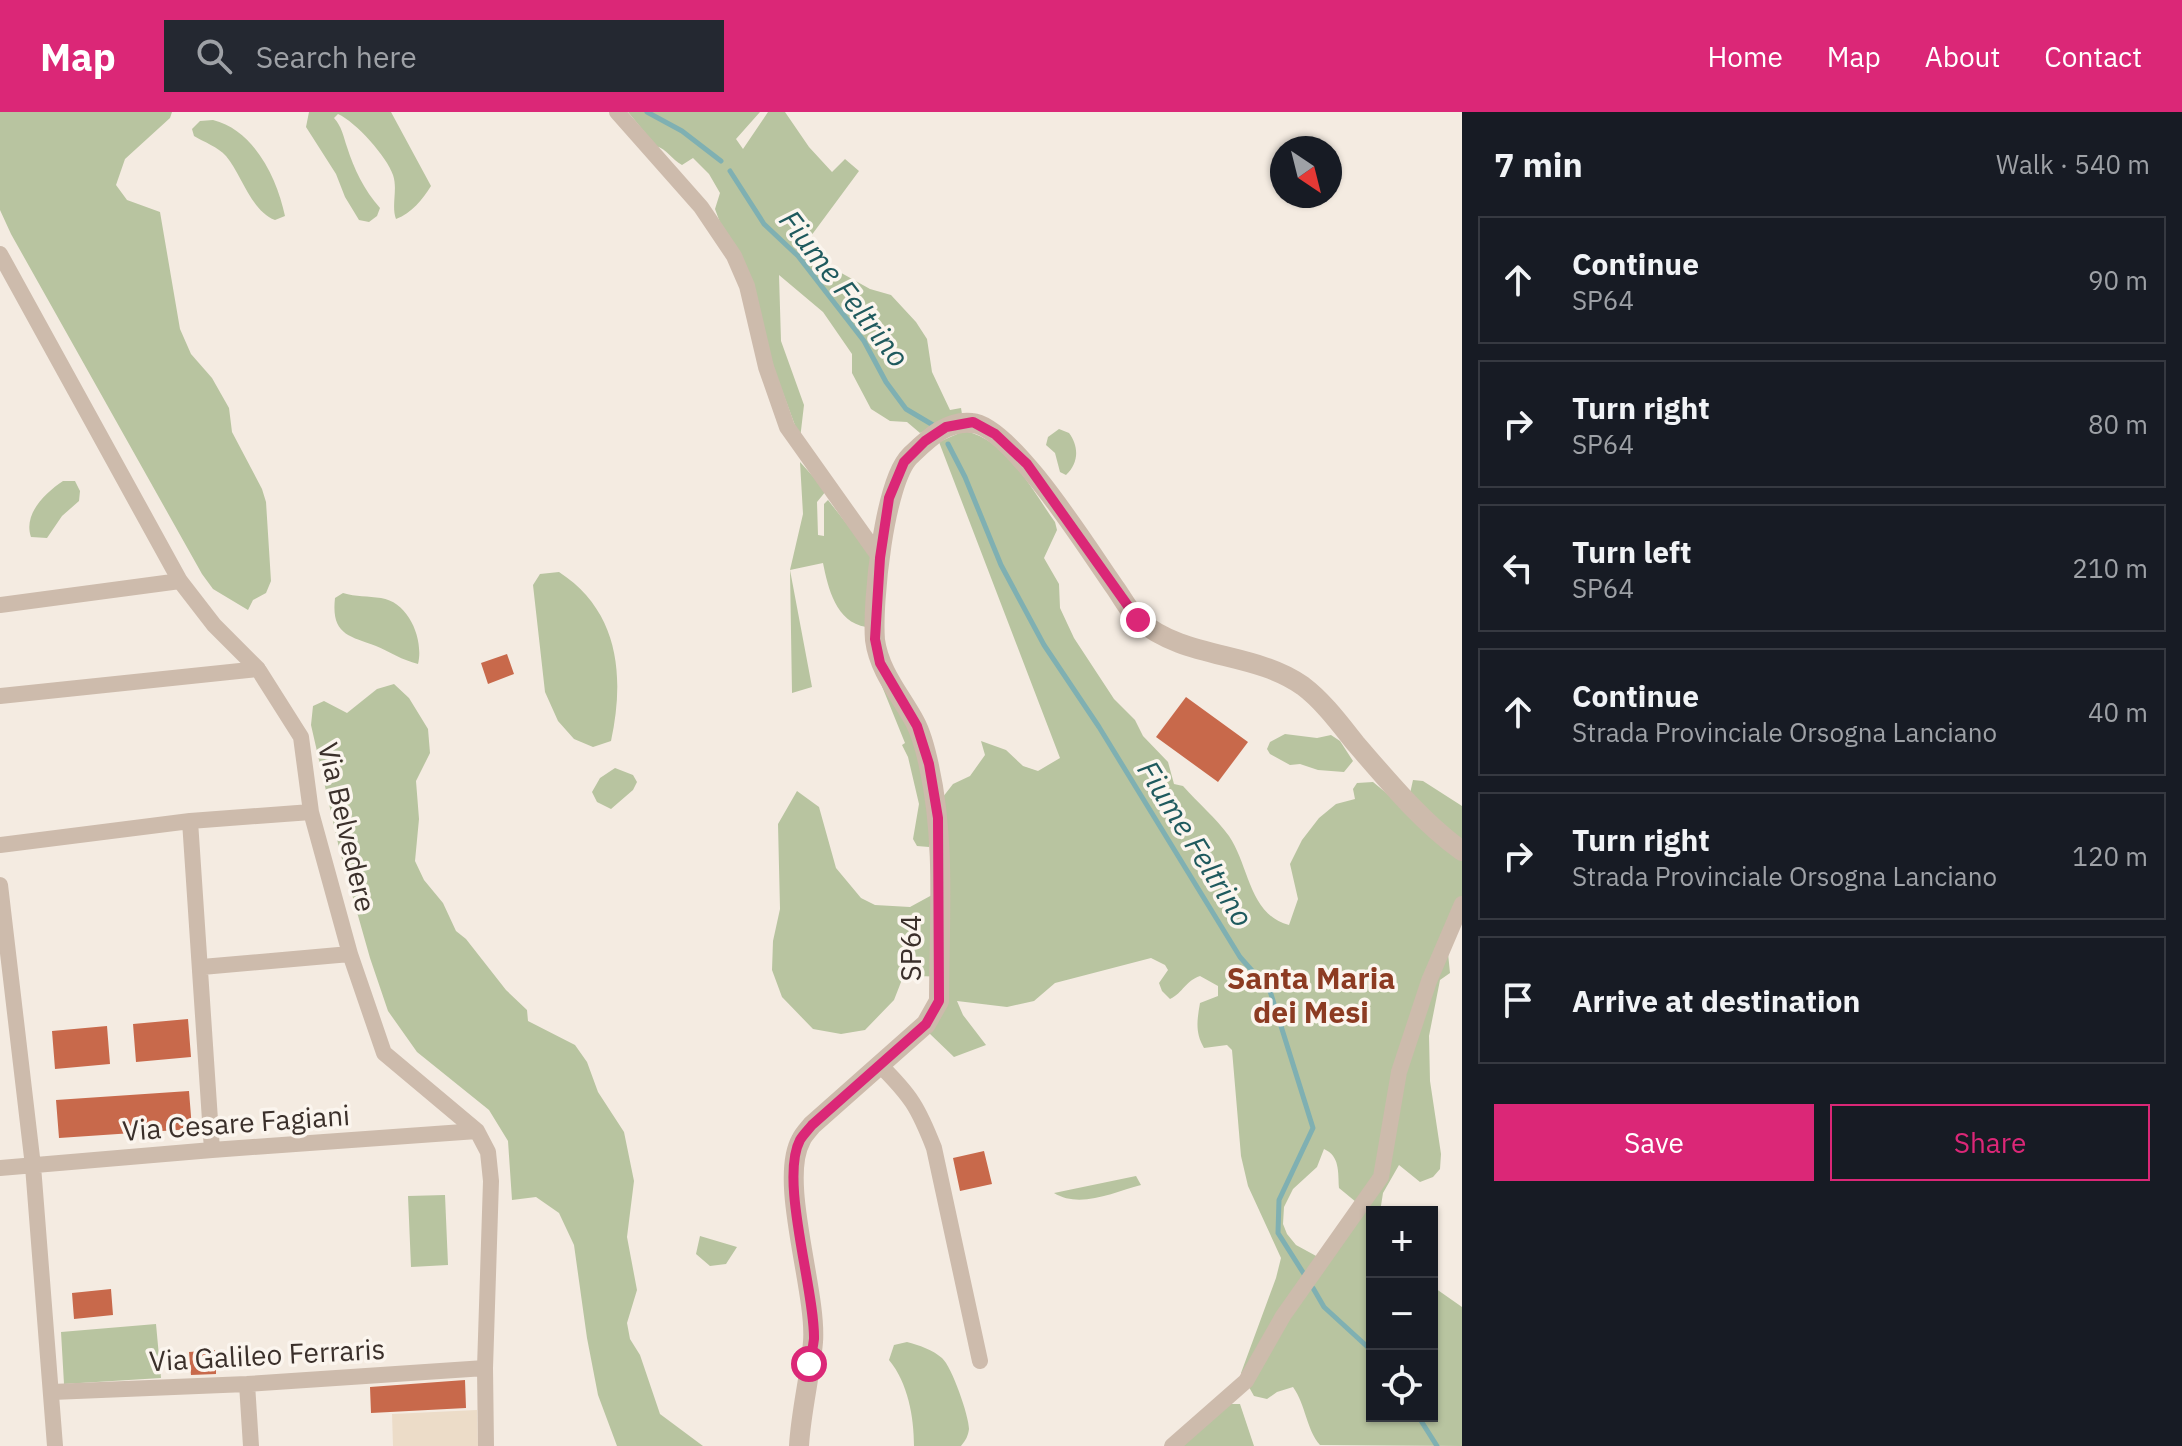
<!DOCTYPE html>
<html lang="en">
<head>
<meta charset="utf-8">
<style>
  :root { --surface:#171b24; --page:#242831; --text:#f1f3f6; --muted:#9ea1a6; --line:#363941; --accent:#db2777 }
  body { margin:0; font-family:"IBM Plex Sans",sans-serif; background:var(--page); color:var(--text) }
  .controls { position:absolute; right:24px; bottom:24px; display:grid; overflow:hidden; border-radius:0px; box-shadow:0 2px 6px #0004 }
  .controls button { width:72px; height:72px; display:grid; place-items:center; padding:0; border:0; border-bottom:2px solid var(--line); background:var(--surface); color:var(--text); font:40px sans-serif }
  .compass { position:absolute; left:1270px; top:24px; width:72px; height:72px; border-radius:50%; background:var(--surface); box-shadow:0 2px 6px #0004; rotate:145deg }
  .stop { position:absolute; width:24px; height:24px; margin:-18px; border:6px solid #db2777; border-radius:50%; background:#fff }
  .stop.end { background:#db2777; border-color:#fff; box-shadow:0 2px 8px #0008 }
  .list { margin:0; padding:0; list-style:none }
  h2 { display:flex; justify-content:space-between; align-items:center; height:104px; margin:0; padding:0 32px; font-size:34px }
  h2 small { font-size:26px; font-weight:400; color:var(--muted) }
  .list li { display:grid; grid-template-columns:52px 1fr auto; gap:24px; align-items:center; box-sizing:border-box; height:128px; margin:0 16px 16px; padding:0 16px; border:2px solid var(--line); border-radius:0px }
  .list b { display:block; font-size:30px; white-space:nowrap }
  .list p { margin:0; font-size:26px; white-space:nowrap; color:var(--muted) }
  .list em { font-size:26px; font-style:normal; color:var(--muted) }
  .actions { display:flex; gap:16px; padding:24px 32px }
  .actions a { flex:1; padding:18px 0; border:2px solid var(--accent); border-radius:0px; text-align:center; font-size:28px; color:var(--accent) }
  .actions .main { background:var(--accent); color:#fff }
  .icon { flex:none; width:44px; height:44px; fill:none; stroke:currentColor; stroke-width:2; stroke-linecap:round; stroke-linejoin:round }
  .map { position:relative; flex:none; width:1462px; height:1334px; overflow:hidden }
  header { display:flex; align-items:center; gap:48px; box-sizing:border-box; height:112px; padding:0 40px; background:var(--accent); color:#fff }
  header strong { font-size:38px }
  nav { display:flex; gap:44px; margin-inline-start:auto; font-size:28px }
  .search { width:560px; height:72px; background:var(--page); display:flex; align-items:center; gap:20px; box-sizing:border-box; padding:0 28px; border-radius:0px; color:var(--muted); font-size:30px }
  main { display:flex }
  aside { flex:1; background:var(--surface) }
  .map>svg:first-child { display:block }
  .green { fill:#b8c4a0; fill-rule:evenodd }
  .plaza { fill:#ecdcc8 }
  .lines { fill:none; stroke-linecap:round; stroke-linejoin:round }
  .stream { stroke:#7fb0b2; stroke-width:5 }
  .building { fill:#c8694b }
  .minor { stroke:#cdbbac; stroke-width:16 }
  .tertiary { stroke:#cdbbac; stroke-width:20 }
  .route { stroke:#db2777; stroke-width:10 }
  .labels { text-anchor:middle; stroke-width:7; stroke-linejoin:round; paint-order:stroke }
  .street-label { font-size:28px; fill:#3b302b; stroke:#fbf5ee }
  .water-label { font-size:30px; font-style:italic; fill:#1f5a5e; stroke:#fbf5ee }
  .neighbourhood-label { font-size:30px; font-weight:bold; fill:#8c3b22; stroke:#fbf5ee }
</style>
</head>
<body>
<header>
<strong>Map</strong>
<div class="search"><svg class="icon" aria-label="search" viewBox="0 0 24 24"><circle cx="10" cy="10" r="6"/><path d="M15 15l6 6"/></svg>Search here</div>
<nav><a>Home</a><a>Map</a><a>About</a><a>Contact</a></nav>
</header>
<main>
<div class="map">
<svg width="1462" height="1334" viewBox="0 0 1462 1334">
  <rect width="100%" height="100%" fill="#f4ebe1"/>
  <path class="green" d="M 0,0 L 172,0 L 170,6 L 125,47 L 116,73 L 127,88 L 160,100 L 180,217 L 191,242 L 212,266 L 229,296 L 232,320 L 262,377 L 266,390 L 271,469 L 266,481 L 253,488 L 248,498 L 213,477 L 202,462 L 11,122 L 0,98 Z
    M 309,0 L 391,0 L 431,74 C 422,88 412,101 396,107 C 391,94 398,77 393,63 C 387,45 356,10 338,2 L 334,6 C 342,15 343,23 347,35 C 354,57 364,78 380,96 L 377,104 L 369,110 L 359,108 L 345,85 L 336,62 L 306,15 Z
    M 628,0 L 760,0 L 736,27 L 743,37 L 768,0 L 785,0 L 809,35 L 832,60 L 845,47 L 859,59 L 808,128 L 836,158 L 870,177 L 891,183 L 916,210 L 927,227 L 932,260 L 950,298 L 961,296 L 962,302 L 920,321 L 907,310 L 890,309 L 871,297 L 852,261 L 852,242 L 823,200 L 779,163 L 781,229 L 804,293 L 800,327 L 715,97 L 720,81 L 709,62 L 693,46 L 682,53 C 672,48 667,37 656,34 Z
    M 213,8 C 254,18 277,66 285,104 L 275,108 C 251,99 242,63 226,44 C 218,35 204,30 194,24 L 192,17 L 200,9 Z
    M 1059,317 L 1069,321 C 1079,334 1079,351 1066,363 L 1060,360 L 1055,341 L 1046,333 L 1048,325 Z
    M 964,319 C 1007,327 1031,377 1055,410 L 1057,418 L 1044,446 L 1059,472 L 1060,496 L 1074,526 L 1114,587 L 1135,608 L 1143,624 L 1168,650 L 1174,672 L 1183,674 C 1198,691 1216,706 1229,724 C 1249,753 1249,803 1289,813 L 1298,787 L 1290,752 L 1302,728 L 1319,706 L 1336,692 L 1355,687 L 1353,677 L 1357,671 L 1373,670 L 1462,744 L 1462,807 L 1448,841 L 1450,861 L 1440,868 L 1429,924 L 1430,969 L 1441,1042 L 1440,1057 L 1433,1065 L 1420,1070 L 1399,1053 L 1383,1081 L 1380,1100 L 1372,1100 L 1372,1304 L 1432,1304 L 1432,1174 L 1462,1195 L 1462,1334 L 1320,1333 C 1306,1317 1306,1293 1293,1275 L 1277,1280 L 1267,1287 L 1254,1284 L 1241,1261 L 1276,1166 L 1281,1146 L 1248,1074 L 1241,1044 L 1232,938 L 1227,933 L 1204,936 C 1195,921 1197,908 1200,891 L 1218,884 L 1218,874 L 1200,864 C 1185,869 1184,880 1170,887 L 1162,879 L 1159,871 L 1168,858 L 1165,853 L 1151,846 L 1055,871 L 1034,889 L 1007,895 L 957,889 L 963,903 L 986,933 L 954,945 L 929,921 L 939,690 L 953,672 L 970,664 L 985,643 L 981,629 L 1006,638 L 1023,654 L 1038,659 L 1060,646 L 939,330 ZM 1324,1037 C 1340,1044 1338,1060 1339,1076 L 1356,1090 L 1318,1145 L 1296,1133 L 1287,1122 L 1283,1112 L 1284,1095 L 1293,1077 L 1317,1055 Z
    M 800,350 L 826,379 L 817,390 L 818,423 L 824,424 L 824,392 L 828,388 L 876,449 L 866,515 C 836,510 828,476 823,451 L 790,458 L 812,575 L 792,581 L 790,458 L 803,402 Z
    M 63,369 L 75,369 L 80,379 L 79,389 L 62,404 L 47,426 L 31,425 C 23,402 45,381 63,369 Z
    M 559,460 C 619,499 625,564 611,629 L 593,635 L 574,627 L 558,609 L 545,580 L 533,473 L 540,462 Z
    M 343,481 C 356,485 368,484 381,486 C 409,490 424,528 418,552 C 402,548 390,540 376,534 C 348,524 331,522 335,486 Z
    M 875,557 L 929,649 L 929,735 L 917,734 L 913,727 L 919,692 L 908,645 L 902,633 L 905,631 Z
    M 394,572 L 409,586 L 428,617 L 430,641 L 416,669 L 419,707 L 415,749 L 424,768 L 443,791 L 456,819 L 466,827 L 506,878 L 527,898 L 528,909 L 575,933 L 587,950 L 598,980 L 624,1020 L 634,1069 L 627,1125 L 637,1178 L 627,1211 L 630,1227 L 640,1243 L 660,1302 L 703,1334 L 617,1334 L 598,1283 L 587,1226 L 574,1133 L 559,1101 L 536,1085 L 512,1088 L 508,1029 L 489,998 L 417,940 L 388,899 L 370,846 L 340,740 L 311,613 L 313,594 L 324,589 L 347,601 L 377,577 Z
    M 1285,622 L 1317,626 L 1331,623 L 1340,629 L 1353,649 L 1344,660 L 1318,658 L 1300,652 L 1290,653 L 1270,642 L 1267,637 L 1270,630 Z
    M 615,656 L 633,663 L 637,670 L 633,678 L 611,697 L 597,690 L 592,680 L 600,666 Z
    M 1413,668 L 1423,669 L 1462,694 L 1462,733 L 1409,686 Z
    M 797,679 L 819,695 L 836,756 L 861,786 L 875,793 L 910,795 L 932,783 L 933,864 L 903,865 L 894,888 L 865,918 L 841,922 L 813,917 L 782,885 L 772,858 L 773,829 L 780,797 L 778,712 Z
    M 1136,1064 L 1141,1073 C 1114,1080 1080,1097 1054,1081 Z
    M 445,1083 L 448,1153 L 411,1155 L 408,1084 Z
    M 700,1124 L 737,1135 L 726,1152 L 710,1154 L 696,1142 Z
    M 156,1212 L 161,1266 L 64,1272 L 61,1220 Z
    M 907,1230 C 919,1233 933,1238 942,1246 C 952,1255 969,1304 969,1317 C 968,1324 966,1328 961,1334 L 914,1334 C 914,1305 908,1271 889,1248 L 894,1233 Z
    M 1223,1292 L 1240,1292 L 1254,1334 L 1177,1334 Z"/>
  <path class="plaza" d="M 477,1298 L 478,1334 L 393,1334 L 392,1302 Z"/>
  <g class="lines">
    <path class="stream" d="M 647,0 L 682,19 L 721,49
      M 730,59 L 764,112 L 798,144 L 864,229 L 886,270 L 906,297 L 933,313
      M 948,332 L 965,365 L 1001,453 L 1044,533 L 1099,615 L 1240,845 L 1270,879 L 1313,1016 L 1279,1088 L 1278,1121 L 1304,1162
      M 1313,1176 L 1324,1195 L 1372,1239
      M 1418,1304 L 1437,1334"/>
  </g>
  <path class="building" d="M 507,542 L 514,562 L 488,572 L 481,551 Z
    M 1186,585 L 1248,630 L 1218,670 L 1156,625 Z
    M 188,907 L 191,945 L 136,950 L 133,912 Z
    M 107,914 L 110,952 L 55,957 L 52,919 Z
    M 189,979 L 192,1017 L 59,1026 L 56,988 Z
    M 984,1039 L 992,1072 L 960,1079 L 953,1046 Z
    M 111,1177 L 113,1203 L 74,1207 L 72,1181 Z
    M 215,1238 L 215,1243 L 222,1242 L 222,1258 L 216,1258 L 216,1262 L 191,1263 L 189,1240 Z
    M 465,1268 L 466,1296 L 371,1301 L 370,1275 Z"/>
  <g class="lines">
    <path class="minor" d="M 617,0 L 701,95 L 734,144 L 747,174 L 766,255 L 787,315 L 880,446
      M 0,142 L 180,469 L 214,513 L 258,557 L 301,625 L 311,700 L 350,842 L 384,941 L 477,1019 L 488,1040 L 491,1069 L 485,1256 L 486,1334
      M 0,493 L 180,469
      M 0,584 L 258,557
      M 190,709 L 212,1038
      M 0,733 L 190,709 L 311,700
      M 0,773 L 33,1054 L 55,1334
      M 202,855 L 350,842
      M 880,953 C 911,984 918,995 934,1036 L 980,1249
      M 0,1056 L 212,1038 L 477,1019
      M 247,1272 L 251,1334
      M 52,1280 L 247,1272 L 485,1256
      M 1172,1334 L 1246,1269 L 1283,1204 L 1381,1065 L 1399,960 L 1429,869 L 1462,792"/>
    <path class="tertiary" d="M 799,1334 C 801,1299 810,1265 813,1230 C 817,1179 778,1069 801,1028 C 803,1023 808,1018 812,1013 L 926,912 L 939,889 C 939,812 946,730 929,654 C 926,640 922,623 915,610 C 901,584 879,559 875,528 C 872,491 884,370 910,344 C 927,328 946,308 972,311 C 1012,314 1091,442 1116,477 C 1123,487 1130,501 1139,508 C 1185,548 1254,539 1303,574 C 1323,589 1340,612 1356,632 C 1389,670 1421,709 1462,739"/>
  </g>
  <g class="lines">
    <path class="route" d="M 809,1252 C 811,1244 813,1235 814,1227 C 815,1178 779,1068 800,1028 C 803,1023 808,1018 812,1013 L 926,912 L 939,889 L 938,706 L 929,652 L 917,614 L 880,551 L 875,527 L 880,446 L 889,386 L 904,350 L 925,329 L 946,315 L 973,310 L 995,322 L 1027,352 L 1138,508"/>
  </g>
  <g class="labels">
    <g class="street-label">
      <text transform="translate(347 715) rotate(77)" y="10">Via Belvedere</text>
      <text transform="translate(911 836) rotate(-90)" y="10">SP64</text>
      <text transform="translate(236 1011) rotate(-4)" y="10">Via Cesare Fagiani</text>
      <text transform="translate(267 1243) rotate(-3)" y="10">Via Galileo Ferraris</text>
    </g>
    <g class="water-label">
      <text transform="translate(844 177) rotate(52)" y="10">Fiume Feltrino</text>
      <text transform="translate(1195 732) rotate(58)" y="10">Fiume Feltrino</text>
    </g>
    <g class="neighbourhood-label">
      <text x="1311" y="877">Santa Maria<tspan x="1311" dy="34">dei Mesi</tspan></text>
    </g>
  </g>
</svg>
<div class="controls">
<button>+</button>
<button>−</button>
<button><svg class="icon" aria-label="locate" viewBox="0 0 24 24"><circle cx="12" cy="12" r="6"/><path d="M12 2v4M12 18v4M2 12h4M18 12h4"/></svg></button>
</div>
<svg class="compass" viewBox="-18 -18 36 36"><path d="M0-13l5 13h-10z" fill="#e53935"/><path d="M0 13l5-13h-10z" fill="#9ea1a6"/></svg>
<div class="stop" style="left:809px;top:1252px"></div>
<div class="stop end" style="left:1138px;top:508px"></div>
</div>
<aside>
<h2>7 min<small>Walk · 540 m</small></h2>
<ul class="list">
<li><svg class="icon" aria-label="ahead" viewBox="0 0 24 24"><path d="M12 20V5M6 11l6-6 6 6"/></svg><div><b>Continue</b><p>SP64</p></div><em>90 m</em></li>
<li><svg class="icon" aria-label="right" viewBox="0 0 24 24"><path d="M7 20v-9h11M14 6l5 5-5 5"/></svg><div><b>Turn right</b><p>SP64</p></div><em>80 m</em></li>
<li><svg class="icon" aria-label="left" viewBox="0 0 24 24"><path d="M17 20v-9H6M10 6l-5 5 5 5"/></svg><div><b>Turn left</b><p>SP64</p></div><em>210 m</em></li>
<li><svg class="icon" aria-label="ahead" viewBox="0 0 24 24"><path d="M12 20V5M6 11l6-6 6 6"/></svg><div><b>Continue</b><p>Strada Provinciale Orsogna Lanciano</p></div><em>40 m</em></li>
<li><svg class="icon" aria-label="right" viewBox="0 0 24 24"><path d="M7 20v-9h11M14 6l5 5-5 5"/></svg><div><b>Turn right</b><p>Strada Provinciale Orsogna Lanciano</p></div><em>120 m</em></li>
<li><svg class="icon" aria-label="arrive" viewBox="0 0 24 24"><path d="M6 21V4h12l-3 4 3 4H6"/></svg><div><b>Arrive at destination</b></div></li>
</ul>
<div class="actions"><a class="main">Save</a><a>Share</a></div>
</aside>
</main>
</body>
</html>
